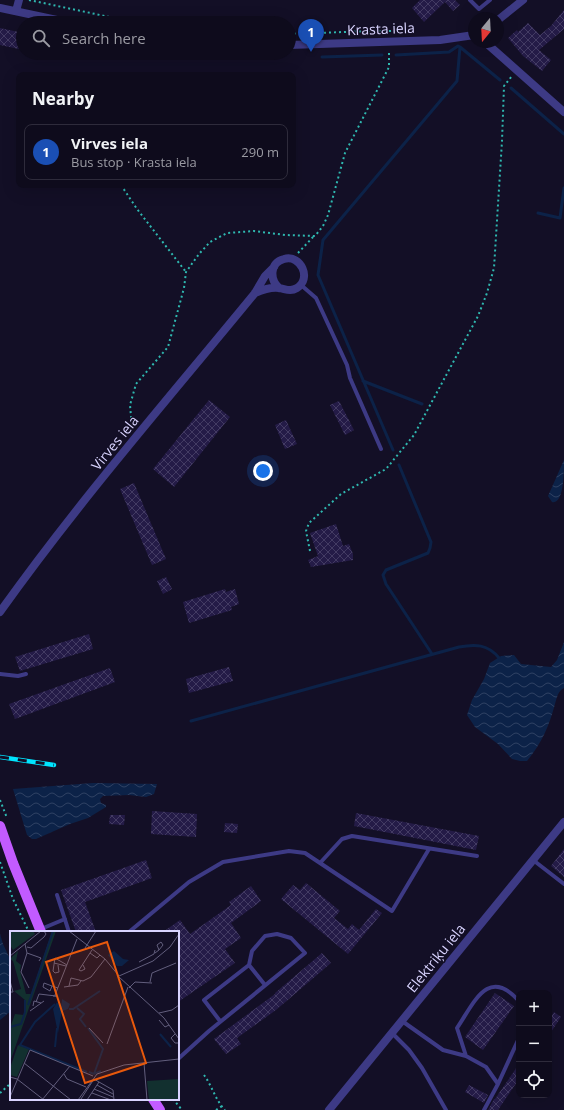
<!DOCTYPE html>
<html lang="en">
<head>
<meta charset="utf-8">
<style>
  :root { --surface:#0e0b1c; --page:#171425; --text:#f1f3f6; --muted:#9b9ba3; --line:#2e2b3b; --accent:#1a73e8 }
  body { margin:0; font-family:"Open Sans",sans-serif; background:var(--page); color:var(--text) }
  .controls { position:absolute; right:12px; bottom:12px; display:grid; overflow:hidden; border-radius:8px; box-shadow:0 4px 16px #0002 }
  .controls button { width:36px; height:36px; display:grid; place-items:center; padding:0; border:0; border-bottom:1px solid var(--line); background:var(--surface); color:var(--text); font:20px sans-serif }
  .compass { position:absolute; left:468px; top:12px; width:36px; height:36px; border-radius:50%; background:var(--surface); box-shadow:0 4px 16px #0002; rotate:198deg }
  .you { position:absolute; left:263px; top:471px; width:14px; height:14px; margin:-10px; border:3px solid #fff; border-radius:50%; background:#1a73e8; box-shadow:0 0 0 6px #1a73e833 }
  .badge { display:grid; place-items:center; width:26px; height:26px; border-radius:50%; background:var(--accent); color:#fff; font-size:13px; font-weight:700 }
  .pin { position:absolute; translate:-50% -33px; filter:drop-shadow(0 1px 2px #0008) }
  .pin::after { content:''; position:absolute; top:21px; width:14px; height:12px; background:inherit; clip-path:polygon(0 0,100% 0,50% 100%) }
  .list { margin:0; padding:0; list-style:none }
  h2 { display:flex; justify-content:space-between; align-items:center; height:52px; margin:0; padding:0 16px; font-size:17px }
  h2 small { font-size:13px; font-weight:400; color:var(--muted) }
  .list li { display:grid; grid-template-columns:26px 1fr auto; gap:12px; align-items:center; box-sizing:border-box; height:56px; margin:0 8px 8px; padding:0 8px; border:1px solid var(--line); border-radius:8px }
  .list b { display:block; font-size:15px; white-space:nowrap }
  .list p { margin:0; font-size:13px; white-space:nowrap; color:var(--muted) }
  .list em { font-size:13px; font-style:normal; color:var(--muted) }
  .icon { flex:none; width:22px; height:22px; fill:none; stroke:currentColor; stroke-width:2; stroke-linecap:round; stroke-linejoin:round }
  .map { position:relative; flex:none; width:564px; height:1110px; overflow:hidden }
  .search { position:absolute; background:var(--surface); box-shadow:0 4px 16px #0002; left:16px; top:16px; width:280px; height:44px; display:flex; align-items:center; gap:10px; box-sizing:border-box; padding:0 14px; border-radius:22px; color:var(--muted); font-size:15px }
  .panel { position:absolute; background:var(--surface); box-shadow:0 4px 16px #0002; left:16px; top:72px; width:280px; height:116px; border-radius:8px }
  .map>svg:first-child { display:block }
  .water { fill:url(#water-waves) }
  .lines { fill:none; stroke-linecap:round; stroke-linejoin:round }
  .stream { stroke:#0c2248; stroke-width:3 }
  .building { fill:url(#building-cross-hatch) }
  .path { stroke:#2fb8b0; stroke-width:2; stroke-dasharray:2 3; stroke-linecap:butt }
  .lane { stroke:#3d3a85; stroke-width:4 }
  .street { stroke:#3d3a85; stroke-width:8 }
  .primary { stroke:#c25bff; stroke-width:10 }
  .rail-casing { stroke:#00e5ff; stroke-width:4.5 }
  .rail { stroke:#130f26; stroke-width:3; stroke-dasharray:9; stroke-linecap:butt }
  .labels { text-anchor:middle; stroke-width:3; stroke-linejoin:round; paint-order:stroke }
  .street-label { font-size:14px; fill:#d9d4ff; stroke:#130f26 }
  .inset-river { fill:none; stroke:#0c2248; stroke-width:2 }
  .inset-road { fill:none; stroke:#625e7d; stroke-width:1 }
  .view { fill:#e8590c; fill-opacity:0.15; stroke:#e8590c; stroke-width:2 }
  .inset-edge { fill:none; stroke:#d9d4ff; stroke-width:2 }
</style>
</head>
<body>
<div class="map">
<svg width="564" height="1110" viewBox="0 0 564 1110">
  <defs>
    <pattern id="water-waves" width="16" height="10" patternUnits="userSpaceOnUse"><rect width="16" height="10" fill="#0c2248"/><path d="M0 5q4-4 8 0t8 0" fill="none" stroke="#2f4163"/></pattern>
    <pattern id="building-cross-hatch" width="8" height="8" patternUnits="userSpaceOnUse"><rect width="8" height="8" fill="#241b47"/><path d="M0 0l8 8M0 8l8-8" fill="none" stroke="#433b63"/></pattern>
  </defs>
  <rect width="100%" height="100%" fill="#130f26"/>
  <path class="water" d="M 564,460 C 564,472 564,505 552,502 L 548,496 Z
    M 564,642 L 564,688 C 558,691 557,697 555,704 C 549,726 542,743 527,761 L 520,761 L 512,759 L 498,744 L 475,727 L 467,715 L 472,700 L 484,679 L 490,663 L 501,656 L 514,655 L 521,664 L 551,667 L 557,660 Z
    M 93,783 L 157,784 L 154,794 L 146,797 L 129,795 L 103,796 L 100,799 L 101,803 L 106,805 L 106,807 L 88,818 L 70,824 L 36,839 L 32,839 L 27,835 L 13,789 Z
    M 0,934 L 3,944 L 11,961 L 11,1011 L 0,1020 Z"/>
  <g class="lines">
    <path class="stream" d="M 396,55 L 449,52 L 458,46 L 460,47 L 500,80
      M 322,57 L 382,55
      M 511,88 L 564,134
      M 538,213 L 560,218 L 564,188
      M 363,381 L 422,404
      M 393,450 L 318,275 L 323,240 L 457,81 L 460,47
      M 399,465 L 431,542 L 430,548 L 428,553 L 386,570 L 383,575 L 386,584 L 432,654
      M 191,721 L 459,647 C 475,644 488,644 499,658"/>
  </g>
  <path class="building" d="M 420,0 L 455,0 L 460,5 L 453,11 L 445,2 L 424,22 L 412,8 Z
    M 564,10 L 564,29 L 539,50 L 551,60 L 542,71 L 523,56 L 508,38 L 517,30 L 518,32 L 528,23 L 540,35 L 551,26 Z
    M 0,28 L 23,33 L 23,46 L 20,45 L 19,49 L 0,45 Z
    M 209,400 L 230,417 L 174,487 L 153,469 Z
    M 339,401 L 354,430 L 345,435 L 330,405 Z
    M 286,420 L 297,444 L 285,449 L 275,425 Z
    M 134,483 L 166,559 L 152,565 L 120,489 Z
    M 336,524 L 343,546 L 349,544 L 353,554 L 353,560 L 311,567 L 308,560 L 318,556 L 310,533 Z
    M 166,577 L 172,589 L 163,594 L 157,581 Z
    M 225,589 L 226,592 L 235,589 L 239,604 L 231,607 L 232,610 L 189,623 L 183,602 Z
    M 89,634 L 93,649 L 20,671 L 15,657 Z
    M 229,667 L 233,681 L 189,693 L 186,679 Z
    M 110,668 L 115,682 L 15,719 L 9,704 Z
    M 152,811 L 197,814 L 196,837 L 151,834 Z
    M 356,813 L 479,836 L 476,850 L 354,826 Z
    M 110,815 L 125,815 L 124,825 L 109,824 Z
    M 225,823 L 238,824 L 237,833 L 224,832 Z
    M 564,849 L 564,877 L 551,866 Z
    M 146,860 L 152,878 L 85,902 L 96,932 L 76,932 L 61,890 Z
    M 306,883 L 340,911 L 334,918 L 348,929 L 352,924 L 359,930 L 376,909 L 382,913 L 348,954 L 281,899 L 293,885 L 300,890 Z
    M 251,886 L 261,901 L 231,923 L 241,938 L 225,949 L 235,963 L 178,1002 L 178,932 L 163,932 L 180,920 L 190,934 L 231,905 L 229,902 Z
    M 322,953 L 331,963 L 276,1010 L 237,1038 L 241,1044 L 226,1054 L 214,1039 L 275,994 L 275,993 Z
    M 495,993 L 514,1006 L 483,1050 L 465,1037 Z
    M 554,1012 L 561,1017 L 549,1035 L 549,1020 Z
    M 519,1064 L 519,1079 L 498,1110 L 488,1110 L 494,1099 L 495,1099 Z
    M 469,1085 L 488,1095 L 484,1103 L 465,1092 Z"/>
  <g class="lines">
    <path class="path" d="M 29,0 L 138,23
      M 289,34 L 372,31 L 399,31
      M 121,185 L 137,209 L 186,272
      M 298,253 L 314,236
      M 132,428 L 130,405 L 136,384 L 168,347 L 184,288 L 186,272 L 199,254 L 210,242 L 227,233 L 254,231 L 285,235 L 315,236 L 323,226 L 328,215 L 345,153 L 389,67 L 389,51
      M 310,551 L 306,531 L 309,523 L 341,494 L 386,469 L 414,435 L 478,316 L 487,293 L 494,268 L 502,141 L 504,86 L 512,76
      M 0,800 L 7,818
      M 0,862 L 13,899 L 29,932
      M 204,1075 C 212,1086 216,1101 225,1110
      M 0,1093 L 11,1083
      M 173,1099 L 182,1110
      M 216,1110 L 222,1106"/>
    <path class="lane" d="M 470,0 L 479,9 L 490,0
      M 301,285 L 316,298 L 347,365 L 350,378 L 381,449
      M 0,674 L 18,676 L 26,674
      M 533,860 L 564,884
      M 320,863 L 342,839 L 352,836 L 477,856
      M 57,895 L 69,932
      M 41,929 L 65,919
      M 129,932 L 189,882 L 223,862 L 289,851 L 305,853 L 392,911 L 429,849
      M 220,1021 L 204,1000 L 249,965
      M 402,1021 L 443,1050 L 466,1056 L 486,1067 L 498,1084
      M 392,1033 L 409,1050 L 422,1068 L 446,1110
      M 466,1056 L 457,1028 C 474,1003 488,966 519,1001
      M 178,1059 L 209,1031 L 305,953 L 291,938 L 277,934 L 265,936 L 252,951 L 249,965 L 265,985
      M 484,1110 L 498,1084 L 519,1038"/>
    <path class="street" d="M 0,8 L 71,23
      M 16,11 L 19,0
      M 498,20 L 523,0
      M 485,42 L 564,112
      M 289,45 L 440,40 L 474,35
      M 255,293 C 262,290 271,287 279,288 C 286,289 290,292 297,288 C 312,279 301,254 284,259 C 269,263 270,280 279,288
      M 0,612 C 79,501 169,398 255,293 L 265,276 L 274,267
      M 329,1110 L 564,822"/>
    <path class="primary" d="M 0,826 L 13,863 L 41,932
      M 153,1099 L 160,1110"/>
    <defs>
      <path id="rail" d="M 0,757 L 54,765"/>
    </defs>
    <use href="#rail" class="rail-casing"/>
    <use href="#rail" class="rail"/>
  </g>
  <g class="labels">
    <g class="street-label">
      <text transform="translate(381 29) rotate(-2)" y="5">Krasta iela</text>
      <text transform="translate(115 443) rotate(-51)" y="5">Virves iela</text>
      <text transform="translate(436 958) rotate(-51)" y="5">Elektriķu iela</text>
    </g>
  </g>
  <g transform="translate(10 931)">
    <rect width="169" height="169" fill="#130f26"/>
    <path d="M 0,0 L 23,0 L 25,3 L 3,19 L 0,14 ZM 42,0 L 46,0 L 0,131 L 0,97 L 5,83 L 14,84 L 16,77 L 15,69 L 4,60 L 11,58 L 3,30 L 0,28 L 8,20 L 6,30 L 11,34 L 10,40 L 16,63 L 21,63 ZM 8,114 L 19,118 L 7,146 L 0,144 L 0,137 ZM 169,148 L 169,169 L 139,169 L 137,150 Z" fill="#12302f"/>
    <path d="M 104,20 L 113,28 L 119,29 L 112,35 L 107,35 L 98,24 ZM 52,68 L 60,73 L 58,78 L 52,80 L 48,102 L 43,78 L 47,71 L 51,77 Z" fill="#0c2248"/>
    <path class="inset-river" d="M 45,73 L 25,91 L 10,114 L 77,141M 18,74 L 43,0M 67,77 L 74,83 L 70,88 L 76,96M 59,78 L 63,78 L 90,60M 0,96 L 11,93 L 15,81 L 15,69M 78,97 L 93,118 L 84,143M 150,103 L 161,116M 45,116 L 47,97M 79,141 L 84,143 L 91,140"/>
    <path class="inset-road" d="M 59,0 L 95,28 L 109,45 L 143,30 L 160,16 L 169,3M 15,13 L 17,22 L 11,41 L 19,57M 17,16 L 21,17 L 34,6 L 36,3 L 34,0M 75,17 L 86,0M 82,19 L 80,22 L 87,27 L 90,24M 17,22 L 31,27 L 29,30M 145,22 L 149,19 L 153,14 L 151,11 L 147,14 L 149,19M 0,25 L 31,0M 129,31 L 144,23 L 145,19M 44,32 L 56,35M 48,34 L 49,41 L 45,42 L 43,40 L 45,27 L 57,34M 73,34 L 75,38 L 71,40 L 69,39 L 80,22M 109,46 L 154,87 L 169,108M 0,50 L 3,61 L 0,61M 140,51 L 142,42 L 166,32M 42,55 L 40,60 L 33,56 L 34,52 L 42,55 L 48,57M 59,55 L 61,47 L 73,50 L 81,46 L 95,28M 54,56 L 68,54 L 71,50M 119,57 L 125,51 L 142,52M 45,64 L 67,8M 26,71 L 29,63 L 46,65 L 43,65M 23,75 L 24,70 L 31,72M 20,80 L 34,70M 149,82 L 162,79 L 169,74M 149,89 L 155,96 L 159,94M 79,97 L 93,112M 165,103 L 161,107 L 165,112 L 169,112M 97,113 L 118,56M 14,132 L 61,169M 134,132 L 137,169M 54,143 L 57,148 L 76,156M 0,146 L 7,148 L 34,169M 89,151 L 103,159 L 104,169M 87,154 L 103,163M 84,158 L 103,166M 82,162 L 101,169M 0,166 L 20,119 L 83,145M 71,168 L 84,148 L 89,151 L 77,169M 32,169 L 60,135M 68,169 L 87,143 L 114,134 L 169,128"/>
    <path class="view" d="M 97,11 L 136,132 L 75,152 L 36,31 Z"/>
    <rect width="169" height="169" class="inset-edge"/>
  </g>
</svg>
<div class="controls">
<button>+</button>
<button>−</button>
<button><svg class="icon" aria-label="locate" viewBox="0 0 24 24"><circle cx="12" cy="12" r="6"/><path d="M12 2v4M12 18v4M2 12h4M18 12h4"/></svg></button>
</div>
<svg class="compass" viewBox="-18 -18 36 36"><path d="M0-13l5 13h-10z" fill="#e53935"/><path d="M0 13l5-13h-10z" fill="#9b9ba3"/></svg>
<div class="you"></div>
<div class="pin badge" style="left:311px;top:52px;background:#1a4fb4">1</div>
<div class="search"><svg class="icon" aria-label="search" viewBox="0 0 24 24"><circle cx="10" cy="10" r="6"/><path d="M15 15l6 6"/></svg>Search here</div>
<section class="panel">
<h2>Nearby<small></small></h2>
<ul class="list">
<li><span class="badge" style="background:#1a4fb4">1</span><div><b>Virves iela</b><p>Bus stop · Krasta iela</p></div><em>290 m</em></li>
</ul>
</section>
</div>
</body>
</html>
